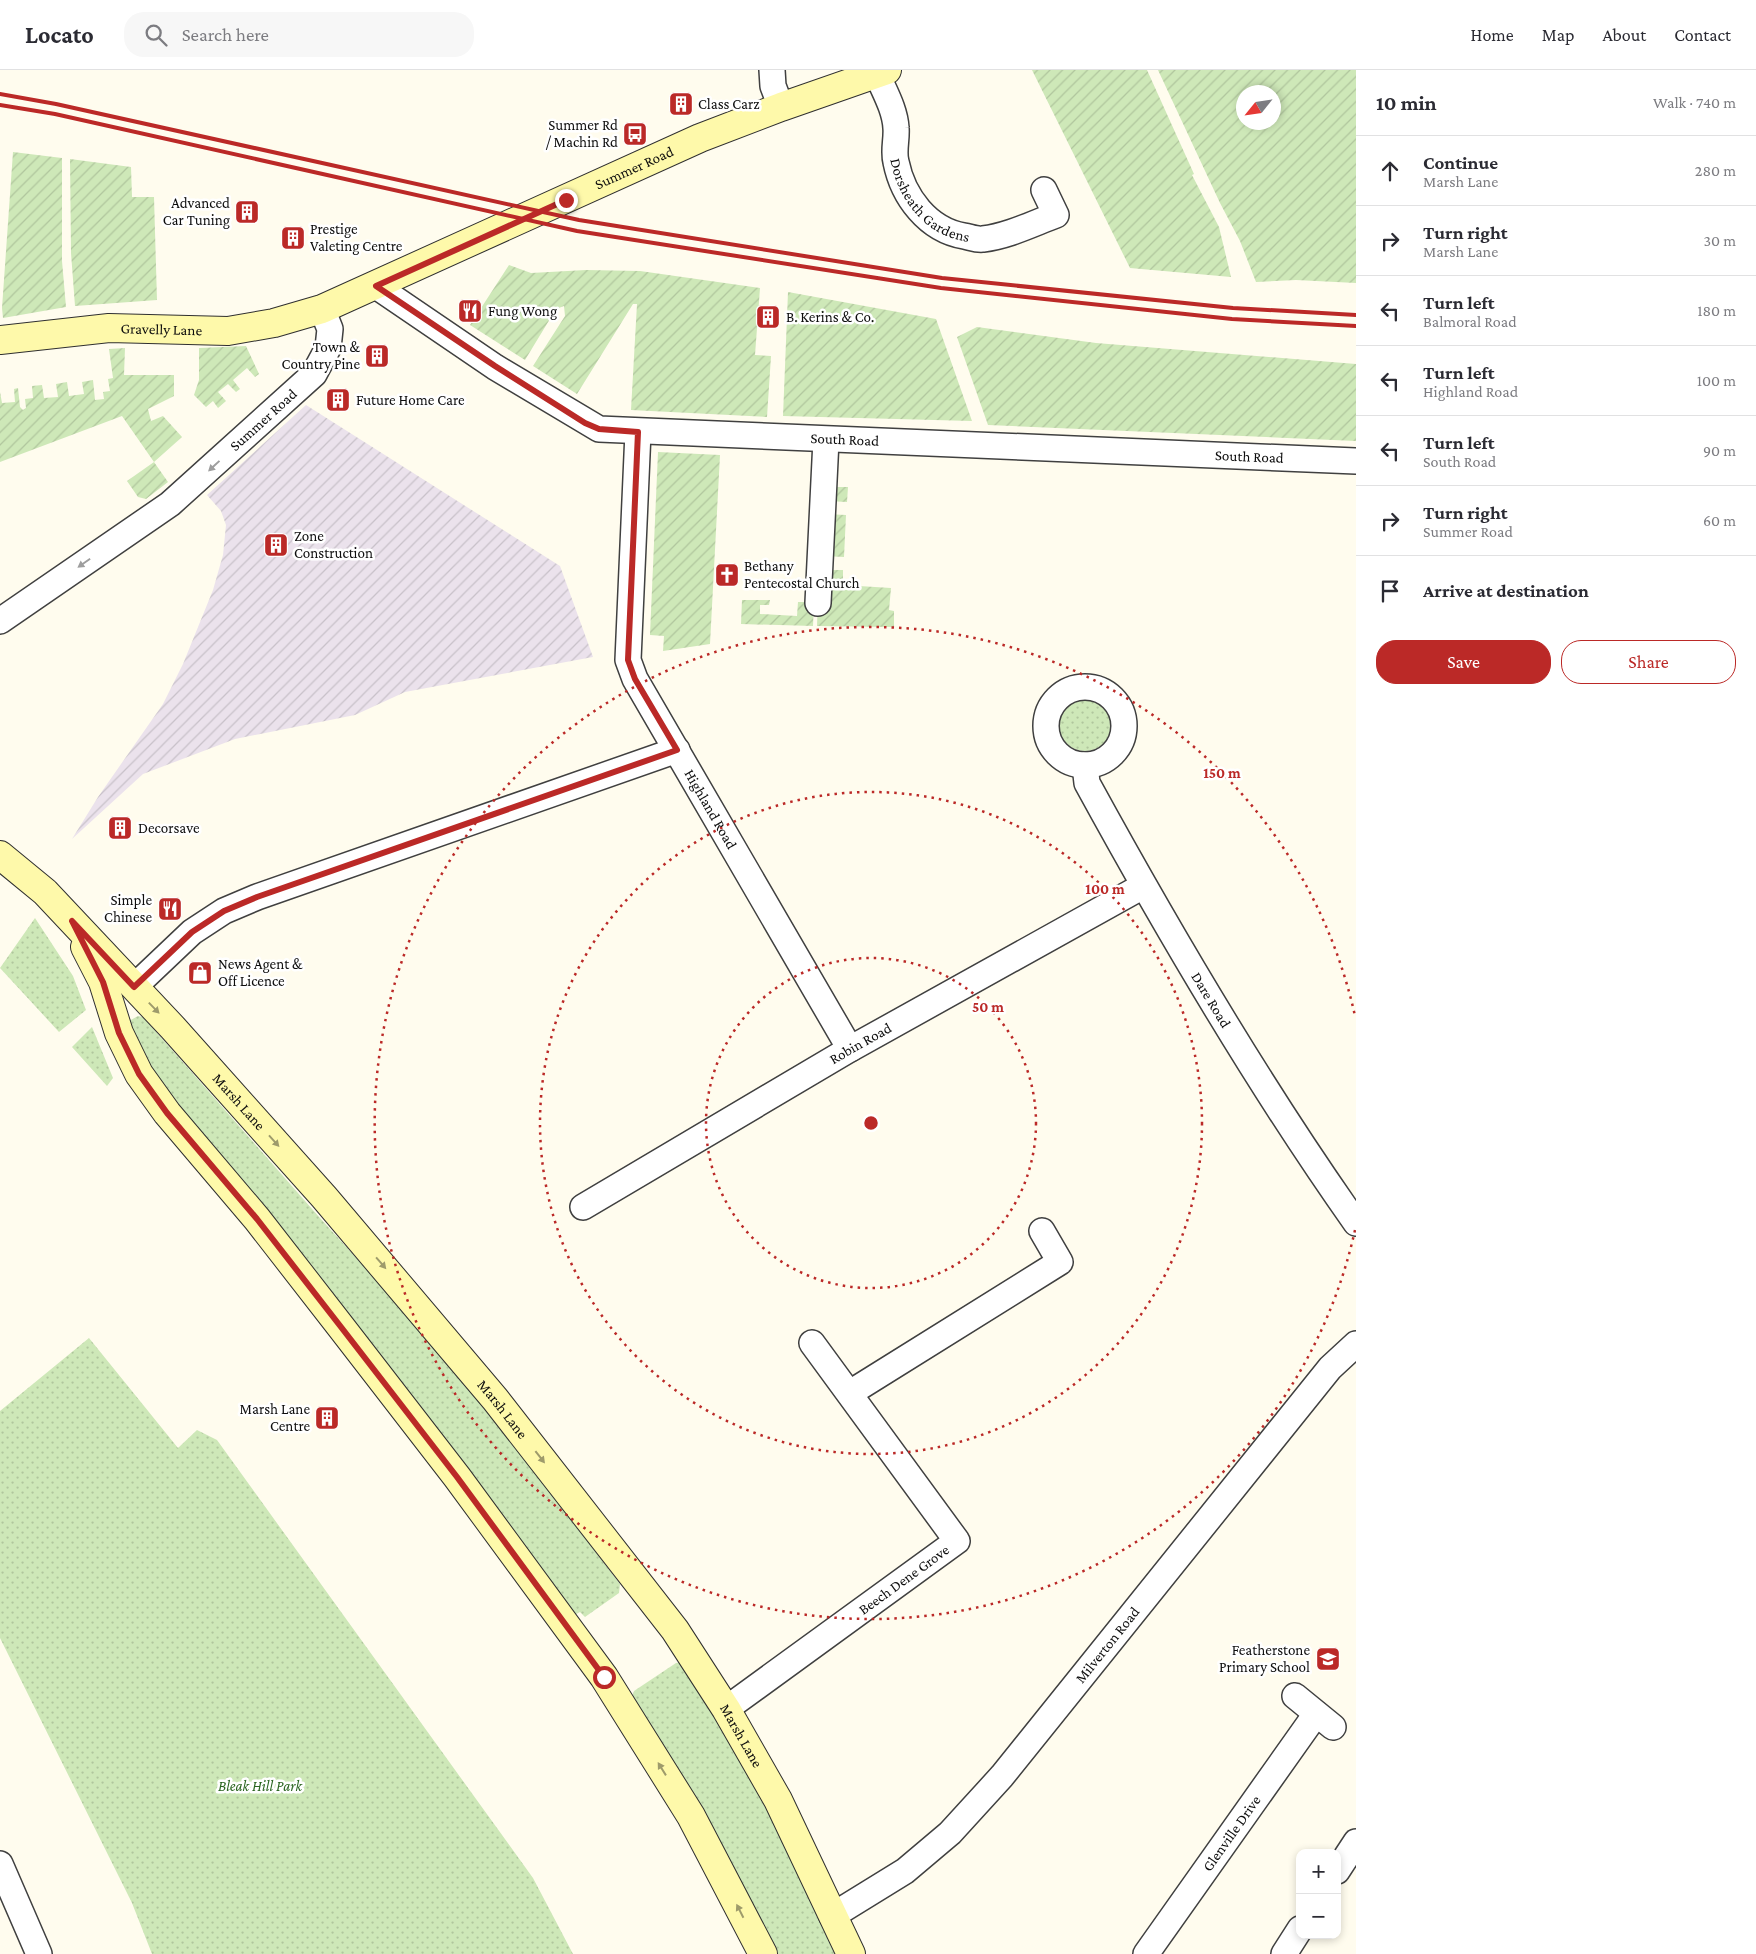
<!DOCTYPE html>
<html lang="en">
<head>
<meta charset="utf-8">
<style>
  :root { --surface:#fff; --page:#f7f7f7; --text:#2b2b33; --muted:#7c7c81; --line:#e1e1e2; --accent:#bb2927 }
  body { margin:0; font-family:"Crimson Pro",serif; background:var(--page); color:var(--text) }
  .controls { position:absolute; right:15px; bottom:15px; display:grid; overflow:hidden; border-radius:10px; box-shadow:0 2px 8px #0003 }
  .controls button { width:45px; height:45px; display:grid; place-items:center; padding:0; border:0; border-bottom:1px solid var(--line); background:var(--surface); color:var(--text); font:25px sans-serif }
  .compass { position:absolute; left:1236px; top:15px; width:45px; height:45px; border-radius:50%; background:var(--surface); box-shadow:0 2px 8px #0003; rotate:240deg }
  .stop { position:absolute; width:15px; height:15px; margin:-11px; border:4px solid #bb2927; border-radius:50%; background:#fff }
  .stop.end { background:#bb2927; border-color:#fff; box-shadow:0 1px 5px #0008 }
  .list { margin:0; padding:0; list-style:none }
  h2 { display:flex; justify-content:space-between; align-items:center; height:65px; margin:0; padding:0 20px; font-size:21px }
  h2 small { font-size:16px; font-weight:400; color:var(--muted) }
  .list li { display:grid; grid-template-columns:32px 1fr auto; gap:15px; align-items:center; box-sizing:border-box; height:70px; padding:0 20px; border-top:1px solid var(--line) }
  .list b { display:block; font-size:19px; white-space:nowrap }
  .list p { margin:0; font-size:16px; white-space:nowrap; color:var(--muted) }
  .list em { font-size:16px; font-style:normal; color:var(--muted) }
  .actions { display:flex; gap:10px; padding:15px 20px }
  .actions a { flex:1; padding:11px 0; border:1px solid var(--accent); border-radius:20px; text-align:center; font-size:18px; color:var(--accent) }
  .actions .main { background:var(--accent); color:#fff }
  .icon { flex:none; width:28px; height:28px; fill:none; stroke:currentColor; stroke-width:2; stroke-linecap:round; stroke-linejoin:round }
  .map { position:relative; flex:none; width:1356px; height:1884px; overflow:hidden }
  header { display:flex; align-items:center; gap:30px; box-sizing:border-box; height:70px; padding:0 25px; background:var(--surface); border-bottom:1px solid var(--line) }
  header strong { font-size:24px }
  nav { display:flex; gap:28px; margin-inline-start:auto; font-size:18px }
  .search { width:350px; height:45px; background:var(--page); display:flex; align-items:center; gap:12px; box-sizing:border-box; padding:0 18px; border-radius:20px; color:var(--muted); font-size:19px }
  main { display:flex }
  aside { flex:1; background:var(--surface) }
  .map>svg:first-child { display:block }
  .industrial { fill:url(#industrial-furrows) }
  .grass { fill:url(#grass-dots) }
  .garden { fill:url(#garden-furrows); fill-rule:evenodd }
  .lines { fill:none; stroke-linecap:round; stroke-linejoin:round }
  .street-casing { stroke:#404040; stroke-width:28 }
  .secondary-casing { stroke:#2f2f2f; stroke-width:30 }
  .street { stroke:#fff; stroke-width:25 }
  .secondary { stroke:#fef9aa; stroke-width:28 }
  .rail { stroke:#bb2927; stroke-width:4 }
  .oneway { fill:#9e9e9e }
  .oneway2 { fill:#9e9b6b }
  .route { stroke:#bb2927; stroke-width:6 }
  .ring { fill:none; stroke:#bb2927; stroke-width:2.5; stroke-dasharray:2.5 5 }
  .labels { text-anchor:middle; stroke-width:5; stroke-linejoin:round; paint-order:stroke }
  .poi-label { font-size:15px; fill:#0d0d0d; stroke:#fff; text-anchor:start }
  .street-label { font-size:15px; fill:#0d0d0d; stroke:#fff }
  .park-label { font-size:15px; font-style:italic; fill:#29641f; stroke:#fff }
  .centre { fill:#bb2927; stroke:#fff; stroke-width:2.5 }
  .ring-label { font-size:15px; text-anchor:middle; font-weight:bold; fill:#bb2927; stroke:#fff; stroke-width:5; stroke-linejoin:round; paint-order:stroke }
</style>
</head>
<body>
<header>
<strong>Locato</strong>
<div class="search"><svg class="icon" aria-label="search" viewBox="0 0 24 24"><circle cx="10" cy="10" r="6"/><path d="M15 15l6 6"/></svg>Search here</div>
<nav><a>Home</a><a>Map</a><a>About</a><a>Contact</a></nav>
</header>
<main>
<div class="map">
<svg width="1356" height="1884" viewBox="0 0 1356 1884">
  <defs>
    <pattern id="industrial-furrows" width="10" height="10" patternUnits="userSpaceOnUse" patternTransform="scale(1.25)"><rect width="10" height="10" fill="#ebe2ec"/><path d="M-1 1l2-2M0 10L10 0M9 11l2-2" fill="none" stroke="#c8c1c9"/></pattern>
    <pattern id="grass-dots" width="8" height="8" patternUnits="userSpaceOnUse" patternTransform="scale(1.25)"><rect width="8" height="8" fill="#cee8b8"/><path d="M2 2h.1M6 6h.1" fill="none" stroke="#b0c69d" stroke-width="1.8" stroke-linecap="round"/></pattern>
    <pattern id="garden-furrows" width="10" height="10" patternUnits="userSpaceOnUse" patternTransform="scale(1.25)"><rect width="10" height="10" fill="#cee8b8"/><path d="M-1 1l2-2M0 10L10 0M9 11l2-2" fill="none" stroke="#b0c69d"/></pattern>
  </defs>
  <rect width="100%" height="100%" fill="#fffcee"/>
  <path class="industrial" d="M 306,335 L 560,496 L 593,587 L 405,622 L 355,645 L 235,669 L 143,704 L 72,769 L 98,727 L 163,634 L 183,594 L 213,520 L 223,485 L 226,455 L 221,441 L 207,425 Z"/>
  <path class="grass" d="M1059 655a26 26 0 1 1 52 0a26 26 0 1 1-52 0Z
    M 35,848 L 73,906 L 86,940 L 59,962 L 0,898 Z
    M 138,946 L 143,947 L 320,1148 L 449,1290 L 620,1514 L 619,1523 L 585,1547 L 580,1542 L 571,1547 L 144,992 L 129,951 Z
    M 92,957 L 113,1008 L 107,1016 L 72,977 Z
    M 89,1268 L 178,1378 L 197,1360 L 217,1370 L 533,1808 L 573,1884 L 152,1884 L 132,1833 L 0,1568 L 0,1341 Z
    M 682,1592 L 743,1688 L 841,1884 L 773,1884 L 631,1630 L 634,1621 L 676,1593 Z"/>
  <path class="garden" d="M 1032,0 L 1147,0 L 1194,104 L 1192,105 L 1219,157 L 1231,207 L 1130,198 Z
    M 1158,0 L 1356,0 L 1356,213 L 1296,210 L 1256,212 L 1240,171 L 1220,133 ZM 1244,22 L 1274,22 L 1274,52 L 1244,52 Z
    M 13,82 L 62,88 L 62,191 L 66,237 L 3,248 L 2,238 Z
    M 70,89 L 131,97 L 132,127 L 154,127 L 157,230 L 75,236 L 71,183 Z
    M 509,195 L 531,203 L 586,200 L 640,201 L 760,218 L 755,285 L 771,286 L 767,347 L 631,340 L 637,234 L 633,234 L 577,324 L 533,296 L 565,246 L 564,236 L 556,239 L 525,290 L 470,255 Z
    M 788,222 L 936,249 L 972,351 L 783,346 Z
    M 977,257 L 1096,273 L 1356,294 L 1356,371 L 988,355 L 957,267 Z
    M 246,276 L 259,304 L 255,307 L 247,298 L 233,310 L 240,319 L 236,322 L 228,314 L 218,322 L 226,331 L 218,338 L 213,331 L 206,337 L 194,325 L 199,310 L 199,278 Z
    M 125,278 L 124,305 L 174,305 L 174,326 L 148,339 L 151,351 L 163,346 L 182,367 L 154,392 L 168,412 L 146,429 L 138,427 L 127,411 L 154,392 L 122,346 L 0,392 L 0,322 L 2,333 L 15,332 L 14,319 L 18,318 L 20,337 L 23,340 L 26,338 L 25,329 L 33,328 L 32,316 L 42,315 L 44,328 L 58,327 L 56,314 L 67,312 L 69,326 L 84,324 L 82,312 L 93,310 L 95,330 L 104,329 L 103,322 L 110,321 L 108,309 L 113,308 L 109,279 Z
    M 658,382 L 720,385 L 710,574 L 663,581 L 664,566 L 650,565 Z
    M 828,417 L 848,417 L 847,432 L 827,431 Z
    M 826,444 L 846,445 L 844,487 L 824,486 Z
    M 823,500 L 843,500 L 843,515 L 891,518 L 889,540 L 894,541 L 894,557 L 817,556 L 818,529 Z
    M 742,530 L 770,530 L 769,535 L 760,535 L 760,544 L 797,546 L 798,532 L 814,532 L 813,556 L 741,554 Z"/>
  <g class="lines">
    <defs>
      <g id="street">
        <path d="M 772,0 L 773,16 L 781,37"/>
        <path id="s1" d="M 877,4 C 884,21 895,39 896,58 C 897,69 893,81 896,92 C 903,127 928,160 964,166 C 970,167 977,170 983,169 C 1008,166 1032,154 1056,145 L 1044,120"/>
        <path id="s2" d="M 376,216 L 495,297 L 599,359 L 1356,391"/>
        <path id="s3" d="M 638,362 L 628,590 L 635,609 L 850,979"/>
        <path d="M 818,533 L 826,370"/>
        <path id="s4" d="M 0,551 L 170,434 L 314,304 L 328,278 L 330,259 L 322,239"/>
        <circle cx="1085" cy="656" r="39"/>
        <path id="s5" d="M 1085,695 L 1087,713 C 1169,863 1257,1013 1356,1153"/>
        <path d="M 134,917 L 192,862 L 224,841 L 257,827 L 677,680"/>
        <path id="s6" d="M 583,1137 L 850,979 L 1143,816"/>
        <path d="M 850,1323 L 1060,1192 L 1042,1161"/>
        <path d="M 1295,1626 L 1333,1657"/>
        <path id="s7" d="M 726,1639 L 957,1471 L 812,1273"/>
        <path d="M 0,1794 L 39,1884"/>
        <path d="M 1337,1801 L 1356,1772"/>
        <path id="s8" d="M 832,1846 L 905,1801 L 950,1763 L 1002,1706 L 1330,1298 L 1356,1274"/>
        <path id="s9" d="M 1146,1884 L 1316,1644"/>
        <path d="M 1284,1884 L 1300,1859"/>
      </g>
      <g id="secondary">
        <path id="s10" d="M 0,270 L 109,258 L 228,261 L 274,253 L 322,239 L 700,68 L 781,37 L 887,0"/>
        <path id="s11" d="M 0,785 L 45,822 L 173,958 L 324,1127 L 495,1329 L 675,1560 L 726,1639 L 778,1730 L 851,1884"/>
        <path d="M 85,877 L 103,912 L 119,963 L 139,1004 L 167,1043 L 257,1149 L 341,1257 L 457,1407 L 604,1607 L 691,1746 L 763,1884"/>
      </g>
    </defs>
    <use href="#street" class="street-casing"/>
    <use href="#secondary" class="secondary-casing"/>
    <use href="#street" class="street"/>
    <use href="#secondary" class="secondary"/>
    <path class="rail" d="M 0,24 L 56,34 L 579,150 L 942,208 L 1233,238 L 1356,245
      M 0,35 L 55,44 L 577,161 L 941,218 L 1232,249 L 1356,256"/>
  </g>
  <defs><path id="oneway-solid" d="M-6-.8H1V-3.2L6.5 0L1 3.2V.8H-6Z" transform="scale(1.25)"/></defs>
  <g class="oneway">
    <use href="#oneway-solid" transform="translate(214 396) rotate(137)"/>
    <use href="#oneway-solid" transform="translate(84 493) rotate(145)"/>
  </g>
  <g class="oneway2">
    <use href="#oneway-solid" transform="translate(154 938) rotate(46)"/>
    <use href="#oneway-solid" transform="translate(274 1071) rotate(48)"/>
    <use href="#oneway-solid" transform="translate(381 1193) rotate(49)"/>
    <use href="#oneway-solid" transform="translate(540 1387) rotate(52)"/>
    <use href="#oneway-solid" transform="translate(662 1699) rotate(-122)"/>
    <use href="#oneway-solid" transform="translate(740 1841) rotate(-117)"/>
  </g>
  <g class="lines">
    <path class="route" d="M 566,130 L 376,216 L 495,296 L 585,353 L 599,359 L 638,362 L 628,590 L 635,609 L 677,680 L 257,827 L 224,841 L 192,862 L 134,917 L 72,851 L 103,912 L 119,963 L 139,1004 L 167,1043 L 257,1149 L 341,1257 L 457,1407 L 604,1607"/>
  </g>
  <g class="ring">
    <circle cx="871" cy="1053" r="165"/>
    <circle cx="871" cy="1053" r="331"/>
    <path d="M1355 1160A496 496 0 1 1 1355 946"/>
  </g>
  <defs>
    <symbol id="building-square" viewBox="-11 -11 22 22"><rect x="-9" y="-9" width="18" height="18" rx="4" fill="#bb2927" stroke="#fff"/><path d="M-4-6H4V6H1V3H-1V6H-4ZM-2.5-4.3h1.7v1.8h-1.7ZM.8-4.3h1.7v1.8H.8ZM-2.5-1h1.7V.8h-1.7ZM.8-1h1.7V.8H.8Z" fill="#fff"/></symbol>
    <symbol id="bus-square" viewBox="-11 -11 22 22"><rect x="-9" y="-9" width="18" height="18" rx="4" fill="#bb2927" stroke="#fff"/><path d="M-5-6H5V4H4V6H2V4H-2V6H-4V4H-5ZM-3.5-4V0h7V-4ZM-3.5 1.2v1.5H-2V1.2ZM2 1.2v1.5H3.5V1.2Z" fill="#fff"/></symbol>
    <symbol id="restaurant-square" viewBox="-11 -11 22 22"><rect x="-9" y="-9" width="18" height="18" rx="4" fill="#bb2927" stroke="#fff"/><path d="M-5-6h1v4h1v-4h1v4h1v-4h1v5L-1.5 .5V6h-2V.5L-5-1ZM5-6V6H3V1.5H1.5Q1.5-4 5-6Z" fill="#fff"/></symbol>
    <symbol id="church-square" viewBox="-11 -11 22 22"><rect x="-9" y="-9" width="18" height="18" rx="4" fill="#bb2927" stroke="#fff"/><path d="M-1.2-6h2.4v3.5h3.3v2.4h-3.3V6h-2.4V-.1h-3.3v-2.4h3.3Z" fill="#fff"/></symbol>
    <symbol id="shop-square" viewBox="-11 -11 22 22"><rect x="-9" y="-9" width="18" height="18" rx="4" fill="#bb2927" stroke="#fff"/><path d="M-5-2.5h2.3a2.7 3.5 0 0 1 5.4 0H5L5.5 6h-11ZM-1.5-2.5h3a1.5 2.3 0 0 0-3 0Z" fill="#fff"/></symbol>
    <symbol id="school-square" viewBox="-11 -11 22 22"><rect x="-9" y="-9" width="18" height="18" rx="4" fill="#bb2927" stroke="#fff"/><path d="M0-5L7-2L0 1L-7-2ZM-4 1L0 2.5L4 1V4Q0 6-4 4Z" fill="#fff"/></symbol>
  </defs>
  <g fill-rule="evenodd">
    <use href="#building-square" x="667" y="20" width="28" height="28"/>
    <use href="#bus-square" x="621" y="50" width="28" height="28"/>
    <use href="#building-square" x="233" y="128" width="28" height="28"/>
    <use href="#building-square" x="279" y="154" width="28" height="28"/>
    <use href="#restaurant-square" x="456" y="227" width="28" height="28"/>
    <use href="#building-square" x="754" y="233" width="28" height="28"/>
    <use href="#building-square" x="363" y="272" width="28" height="28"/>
    <use href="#building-square" x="324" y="316" width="28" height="28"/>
    <use href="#building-square" x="262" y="461" width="28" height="28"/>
    <use href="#church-square" x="713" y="491" width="28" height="28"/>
    <use href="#building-square" x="106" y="744" width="28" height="28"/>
    <use href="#restaurant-square" x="156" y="825" width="28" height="28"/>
    <use href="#shop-square" x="186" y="889" width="28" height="28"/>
    <use href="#building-square" x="313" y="1334" width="28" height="28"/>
    <use href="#school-square" x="1314" y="1575" width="28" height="28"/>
  </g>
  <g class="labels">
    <g class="poi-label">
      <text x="698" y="39">Class Carz</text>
      <text x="618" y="60" text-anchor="end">Summer Rd<tspan x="618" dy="17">/ Machin Rd</tspan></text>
      <text x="230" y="138" text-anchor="end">Advanced<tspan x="230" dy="17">Car Tuning</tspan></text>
      <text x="310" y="164">Prestige<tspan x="310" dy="17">Valeting Centre</tspan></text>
      <text x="488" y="246">Fung Wong</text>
      <text x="786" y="252">B. Kerins &amp; Co.</text>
      <text x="360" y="282" text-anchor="end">Town &amp;<tspan x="360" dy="17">Country Pine</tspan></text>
      <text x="356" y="335">Future Home Care</text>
      <text x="294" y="471">Zone<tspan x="294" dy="17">Construction</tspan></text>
      <text x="744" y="501">Bethany<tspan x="744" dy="17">Pentecostal Church</tspan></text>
      <text x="138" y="763">Decorsave</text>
      <text x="152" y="835" text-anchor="end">Simple<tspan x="152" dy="17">Chinese</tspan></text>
      <text x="218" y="899">News Agent &amp;<tspan x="218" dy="17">Off Licence</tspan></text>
      <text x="310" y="1344" text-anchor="end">Marsh Lane<tspan x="310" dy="17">Centre</tspan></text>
      <text x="1310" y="1585" text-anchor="end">Featherstone<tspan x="1310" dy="17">Primary School</tspan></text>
    </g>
    <g class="street-label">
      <text dy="5" stroke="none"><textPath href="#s10" startOffset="668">Summer Road</textPath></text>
      <text dy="5" stroke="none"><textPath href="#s1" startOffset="146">Dorsheath Gardens</textPath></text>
      <text dy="5" stroke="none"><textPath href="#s10" startOffset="162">Gravelly Lane</textPath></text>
      <text dy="5" stroke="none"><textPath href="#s4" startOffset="332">Summer Road</textPath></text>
      <text dy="5" stroke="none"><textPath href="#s2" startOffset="511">South Road</textPath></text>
      <text dy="5" stroke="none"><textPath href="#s2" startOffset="916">South Road</textPath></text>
      <text dy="5" stroke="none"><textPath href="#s3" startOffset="399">Highland Road</textPath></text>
      <text dy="5" stroke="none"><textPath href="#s5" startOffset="268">Dare Road</textPath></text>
      <text dy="5" stroke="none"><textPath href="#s6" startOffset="322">Robin Road</textPath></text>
      <text dy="5" stroke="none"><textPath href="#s11" startOffset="344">Marsh Lane</textPath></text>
      <text dy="5" stroke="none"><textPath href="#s11" startOffset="749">Marsh Lane</textPath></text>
      <text dy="5" stroke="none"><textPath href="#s7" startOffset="220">Beech Dene Grove</textPath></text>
      <text dy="5" stroke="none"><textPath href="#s8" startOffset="390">Milverton Road</textPath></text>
      <text dy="5" stroke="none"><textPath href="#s11" startOffset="1154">Marsh Lane</textPath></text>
      <text dy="5" stroke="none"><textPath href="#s9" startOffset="148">Glenville Drive</textPath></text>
    </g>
    <g class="park-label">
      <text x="260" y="1721">Bleak Hill Park</text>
    </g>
  </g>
  <circle cx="871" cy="1053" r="8" class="centre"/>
  <g class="ring-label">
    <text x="1222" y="708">150 m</text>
    <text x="1105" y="824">100 m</text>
    <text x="988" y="942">50 m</text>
  </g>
</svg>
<div class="controls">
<button>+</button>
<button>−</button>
</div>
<svg class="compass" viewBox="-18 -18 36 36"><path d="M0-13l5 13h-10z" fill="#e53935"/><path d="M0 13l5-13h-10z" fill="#7c7c81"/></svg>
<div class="stop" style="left:604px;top:1607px"></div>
<div class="stop end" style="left:566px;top:130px"></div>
</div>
<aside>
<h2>10 min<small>Walk · 740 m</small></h2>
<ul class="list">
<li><svg class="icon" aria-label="ahead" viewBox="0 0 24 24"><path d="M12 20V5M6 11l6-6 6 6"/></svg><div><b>Continue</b><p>Marsh Lane</p></div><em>280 m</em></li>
<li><svg class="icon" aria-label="right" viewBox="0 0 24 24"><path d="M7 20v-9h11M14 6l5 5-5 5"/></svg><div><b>Turn right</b><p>Marsh Lane</p></div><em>30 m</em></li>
<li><svg class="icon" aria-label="left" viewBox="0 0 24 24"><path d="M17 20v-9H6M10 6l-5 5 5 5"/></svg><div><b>Turn left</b><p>Balmoral Road</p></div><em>180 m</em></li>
<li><svg class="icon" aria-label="left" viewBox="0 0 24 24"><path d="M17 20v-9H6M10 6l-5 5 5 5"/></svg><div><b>Turn left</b><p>Highland Road</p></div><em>100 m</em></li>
<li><svg class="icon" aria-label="left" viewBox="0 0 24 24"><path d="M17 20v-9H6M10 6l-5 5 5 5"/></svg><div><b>Turn left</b><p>South Road</p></div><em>90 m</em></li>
<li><svg class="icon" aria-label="right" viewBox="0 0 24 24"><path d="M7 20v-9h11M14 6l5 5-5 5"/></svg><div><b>Turn right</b><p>Summer Road</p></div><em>60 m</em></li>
<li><svg class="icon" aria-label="arrive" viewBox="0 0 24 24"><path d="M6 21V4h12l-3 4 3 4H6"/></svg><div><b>Arrive at destination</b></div></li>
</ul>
<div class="actions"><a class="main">Save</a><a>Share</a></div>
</aside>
</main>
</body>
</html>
